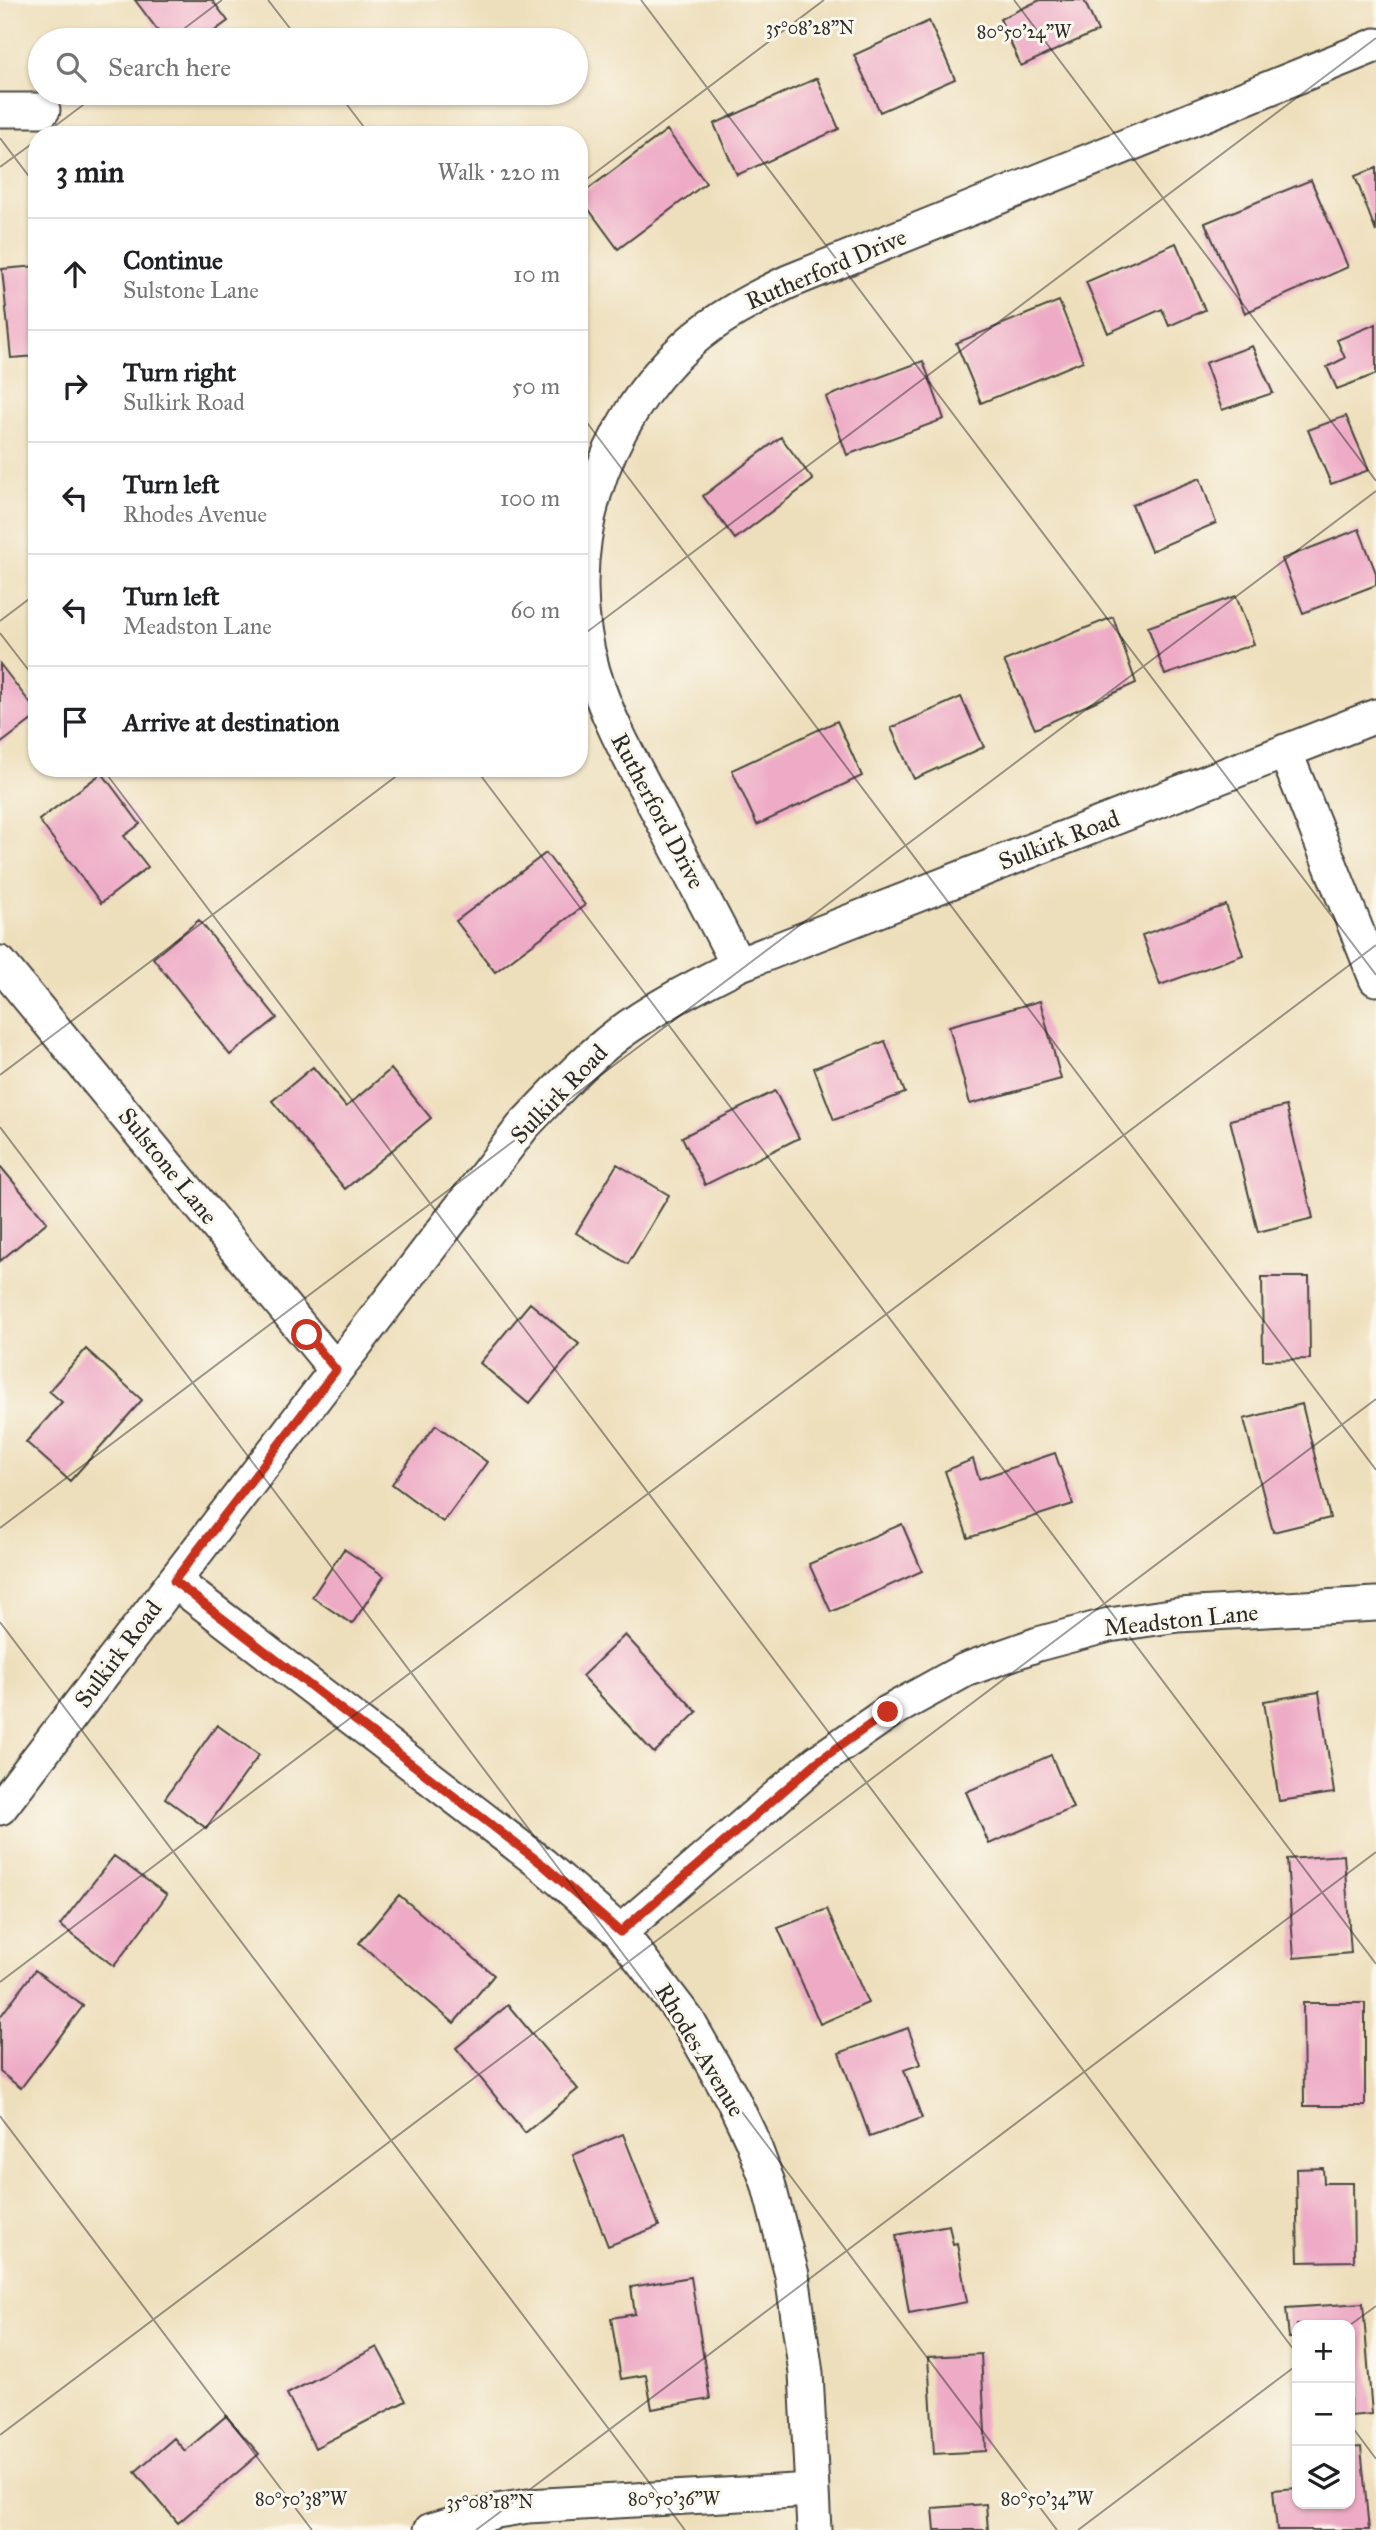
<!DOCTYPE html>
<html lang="en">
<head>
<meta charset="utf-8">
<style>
  :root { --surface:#fff; --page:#f6f6f6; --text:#202124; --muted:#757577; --line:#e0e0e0 }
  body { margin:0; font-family:"IM FELL Great Primer",serif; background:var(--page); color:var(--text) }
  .controls { position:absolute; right:21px; bottom:21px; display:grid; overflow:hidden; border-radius:14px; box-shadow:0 2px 5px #0004 }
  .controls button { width:63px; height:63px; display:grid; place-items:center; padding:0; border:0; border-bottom:2px solid var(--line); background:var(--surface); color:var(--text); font:35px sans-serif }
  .stop { position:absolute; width:21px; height:21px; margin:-16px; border:5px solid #c8321e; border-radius:50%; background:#fff }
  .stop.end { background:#c8321e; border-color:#fff; box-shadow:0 2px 7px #0008 }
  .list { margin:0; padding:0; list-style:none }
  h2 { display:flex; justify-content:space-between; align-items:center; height:91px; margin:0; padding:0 28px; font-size:30px }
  h2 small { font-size:23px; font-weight:400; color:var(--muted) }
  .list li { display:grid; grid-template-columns:46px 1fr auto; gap:21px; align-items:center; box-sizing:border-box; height:112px; padding:0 28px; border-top:2px solid var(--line) }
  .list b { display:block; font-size:26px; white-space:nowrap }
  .list p { margin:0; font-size:23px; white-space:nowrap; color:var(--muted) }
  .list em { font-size:23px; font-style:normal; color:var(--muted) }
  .icon { flex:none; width:38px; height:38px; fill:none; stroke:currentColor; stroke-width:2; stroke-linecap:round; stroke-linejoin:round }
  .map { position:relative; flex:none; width:1376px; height:2530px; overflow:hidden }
  .search { position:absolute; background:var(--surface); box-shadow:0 2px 5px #0004; left:28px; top:28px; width:560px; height:77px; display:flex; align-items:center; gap:18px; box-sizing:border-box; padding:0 24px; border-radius:38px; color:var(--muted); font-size:26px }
  .panel { position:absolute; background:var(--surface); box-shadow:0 2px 5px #0004; left:28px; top:126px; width:560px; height:651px; border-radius:28px }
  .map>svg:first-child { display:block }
  .building { fill:#eeabc6 }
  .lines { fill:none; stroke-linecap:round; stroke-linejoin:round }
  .street-casing { stroke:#484641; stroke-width:37 }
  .street { stroke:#fff; stroke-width:33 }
  .route { stroke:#c8321e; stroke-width:9 }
  .ticks { fill:none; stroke:#2b2b2b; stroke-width:2; stroke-opacity:0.45 }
  .labels { text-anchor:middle; stroke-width:6; stroke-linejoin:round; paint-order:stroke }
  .street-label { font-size:24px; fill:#2b2b2b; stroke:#fbf7ec }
  .ticks-label { font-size:18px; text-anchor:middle; fill:#2b2b2b; stroke:#fbf7ec; stroke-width:6; stroke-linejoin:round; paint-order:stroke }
</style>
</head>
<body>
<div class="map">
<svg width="1376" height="2530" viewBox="0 0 1376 2530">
  <rect width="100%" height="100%" fill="#fbf7ec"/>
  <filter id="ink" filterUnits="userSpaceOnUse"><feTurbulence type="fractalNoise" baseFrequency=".0143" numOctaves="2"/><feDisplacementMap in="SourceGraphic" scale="14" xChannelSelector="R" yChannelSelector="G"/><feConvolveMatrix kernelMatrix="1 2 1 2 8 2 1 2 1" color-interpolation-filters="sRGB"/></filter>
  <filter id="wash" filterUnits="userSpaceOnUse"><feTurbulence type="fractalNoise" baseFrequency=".00686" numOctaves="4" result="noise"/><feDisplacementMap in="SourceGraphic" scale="28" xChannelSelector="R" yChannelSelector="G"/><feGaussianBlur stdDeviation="1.57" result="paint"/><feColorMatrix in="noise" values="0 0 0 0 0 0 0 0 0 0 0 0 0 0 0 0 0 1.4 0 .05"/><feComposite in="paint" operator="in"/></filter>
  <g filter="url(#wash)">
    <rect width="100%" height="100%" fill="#eedfbc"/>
    <g id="blocks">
      <path class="building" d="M 135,0 L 212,0 L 228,21 L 202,40 L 165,40 Z
        M 1040,0 L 1084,0 L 1098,31 L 1021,66 L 1000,19 Z
        M 929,21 L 955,79 L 880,112 L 854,55 Z
        M 817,78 L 839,129 L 737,175 L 714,124 Z
        M 667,130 L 706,183 L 618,249 L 579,196 Z
        M 1376,168 L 1376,232 L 1355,176 Z
        M 1311,180 L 1348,267 L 1245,313 L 1205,223 Z
        M 1176,243 L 1205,310 L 1169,326 L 1162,309 L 1108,333 L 1086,282 Z
        M 37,266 L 37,356 L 11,358 L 2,269 Z
        M 1059,301 L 1083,361 L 981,403 L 956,343 Z
        M 1376,324 L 1376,374 L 1337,389 L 1327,367 L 1345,358 L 1337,340 Z
        M 1252,346 L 1273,393 L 1222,410 L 1205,363 Z
        M 923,361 L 944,419 L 847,455 L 826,397 Z
        M 1346,416 L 1369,470 L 1331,484 L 1308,430 Z
        M 781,437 L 813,480 L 735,539 L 703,496 Z
        M 1200,478 L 1216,523 L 1151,551 L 1132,505 Z
        M 1359,529 L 1376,573 L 1376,585 L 1303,613 L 1282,559 Z
        M 1236,596 L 1254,644 L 1165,675 L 1148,627 Z
        M 1113,617 L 1136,683 L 1035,729 L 1004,661 Z
        M 0,664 L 37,712 L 37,716 L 0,744 Z
        M 961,697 L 984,747 L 914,779 L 891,728 Z
        M 837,721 L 862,776 L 757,825 L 732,770 Z
        M 102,773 L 140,824 L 124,836 L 148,867 L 101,903 L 39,820 Z
        M 546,853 L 585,905 L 495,972 L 456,921 Z
        M 1226,905 L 1243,955 L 1160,985 L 1142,935 Z
        M 199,920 L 277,1018 L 230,1055 L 153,958 Z
        M 1040,1001 L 1061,1079 L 970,1104 L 949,1026 Z
        M 885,1041 L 905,1093 L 834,1120 L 814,1068 Z
        M 313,1067 L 346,1107 L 391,1069 L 431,1118 L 345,1189 L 272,1101 Z
        M 775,1091 L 799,1138 L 705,1185 L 682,1137 Z
        M 1286,1106 L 1313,1218 L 1258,1232 L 1230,1120 Z
        M 617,1164 L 669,1195 L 628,1264 L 576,1233 Z
        M 0,1166 L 47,1222 L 0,1261 Z
        M 1262,1277 L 1309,1277 L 1310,1359 L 1263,1360 Z
        M 530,1303 L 579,1344 L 529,1404 L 480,1363 Z
        M 86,1349 L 142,1400 L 70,1481 L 26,1442 L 62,1402 L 49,1391 Z
        M 1302,1404 L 1330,1518 L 1273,1532 L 1244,1419 Z
        M 436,1425 L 487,1462 L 443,1522 L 392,1484 Z
        M 1055,1453 L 1073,1504 L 968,1538 L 945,1471 L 973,1459 L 979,1479 Z
        M 902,1524 L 922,1571 L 831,1612 L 809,1564 Z
        M 344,1549 L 384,1576 L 352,1624 L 312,1597 Z
        M 625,1635 L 697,1712 L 654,1753 L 582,1676 Z
        M 1319,1692 L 1334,1793 L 1279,1801 L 1264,1701 Z
        M 217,1725 L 259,1755 L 206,1828 L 165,1798 Z
        M 1051,1755 L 1073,1808 L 989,1844 L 966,1792 Z
        M 1344,1855 L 1351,1953 L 1294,1958 L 1287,1859 Z
        M 114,1856 L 167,1895 L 114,1966 L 60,1925 Z
        M 399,1895 L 494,1975 L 454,2023 L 359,1943 Z
        M 827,1909 L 868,2003 L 820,2024 L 778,1928 Z
        M 35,1970 L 83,2006 L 21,2088 L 0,2072 L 0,2017 Z
        M 1303,2003 L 1365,2003 L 1365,2106 L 1304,2106 Z
        M 508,2005 L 578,2089 L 525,2133 L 456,2048 Z
        M 908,2028 L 921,2064 L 904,2070 L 922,2118 L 870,2137 L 839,2053 Z
        M 623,2134 L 659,2226 L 608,2246 L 573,2155 Z
        M 1323,2168 L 1324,2183 L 1353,2183 L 1354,2261 L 1298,2262 L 1296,2169 Z
        M 949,2225 L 953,2244 L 957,2243 L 967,2302 L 909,2313 L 896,2235 Z
        M 691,2277 L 710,2399 L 652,2409 L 646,2375 L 621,2379 L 611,2318 L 635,2314 L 631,2287 Z
        M 1363,2303 L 1372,2414 L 1350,2416 L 1350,2325 L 1297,2325 L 1297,2338 L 1289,2338 L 1286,2308 Z
        M 377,2347 L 406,2401 L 315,2448 L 287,2394 Z
        M 981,2354 L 986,2451 L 934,2454 L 928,2357 Z
        M 226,2416 L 259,2454 L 178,2523 L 135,2472 L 174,2438 L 185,2451 Z
        M 1361,2447 L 1369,2530 L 1277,2530 L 1273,2490 L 1297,2488 L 1297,2504 L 1350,2504 L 1350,2448 Z
        M 986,2504 L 988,2530 L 935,2530 L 933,2508 Z"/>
    </g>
  </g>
  <g filter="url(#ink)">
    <use href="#blocks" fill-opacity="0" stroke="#484641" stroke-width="2"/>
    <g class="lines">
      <defs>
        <path id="street" d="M 0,110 L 43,110
          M 1285,751 L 1376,979
          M 0,963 L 336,1370
          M 738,965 C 710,912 683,859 655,806 C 632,762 607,719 593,671 C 559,555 599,423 689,343 C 718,317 753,299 788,282 L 1376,45
          M 174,1581 L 542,1864 L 620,1932 L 688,2021 L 733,2100 L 752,2140 L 768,2183 L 792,2275 L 806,2373 L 814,2530
          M 0,1808 L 524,1125 C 554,1094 583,1061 617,1035 C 654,1007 697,986 738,965 L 1376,716
          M 620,1932 L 817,1762 L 889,1712 L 965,1670 L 1038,1644 L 1109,1625 L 1178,1615 L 1376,1604
          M 431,2530 L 497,2511 L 528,2506 L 812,2490"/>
      </defs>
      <use href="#street" class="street-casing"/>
      <use href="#street" class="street"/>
    </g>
  </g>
  <g class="lines" filter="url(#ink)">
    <path class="route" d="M 307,1335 L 336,1370 L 174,1581 L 542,1864 L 620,1932 L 817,1762 L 888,1712"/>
  </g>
  <path class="ticks" d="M 268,0 L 299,40M 641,0 L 1376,975M 1014,0 L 1376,481M 169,40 L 222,0M 338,93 L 370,135M 43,135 L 99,93M 0,138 L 37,187M 0,167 L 37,140M 579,185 L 824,0M 579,412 L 1376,1470M 0,621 L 37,593M 0,633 L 37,681M 579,638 L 1376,38M 102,768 L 1297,2354M 475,768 L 1376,1964M 0,1075 L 407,768M 0,1127 L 1057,2530M 0,1528 L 1376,491M 0,1622 L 685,2530M 0,1982 L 1376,945M 0,2116 L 312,2530M 1350,2325 L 1376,2306M 1350,2424 L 1376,2459M 0,2435 L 1376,1399M 476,2530 L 1376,1852M 1078,2530 L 1297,2365"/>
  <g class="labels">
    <g class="street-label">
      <text transform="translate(826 269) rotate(-23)" y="8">Rutherford Drive</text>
      <text transform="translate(658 811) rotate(62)" y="8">Rutherford Drive</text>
      <text transform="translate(1059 840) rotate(-21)" y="8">Sulkirk Road</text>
      <text transform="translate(559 1094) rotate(-46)" y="8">Sulkirk Road</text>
      <text transform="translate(168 1166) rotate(51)" y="8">Sulstone Lane</text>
      <text transform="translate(1181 1620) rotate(-6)" y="8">Meadston Lane</text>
      <text transform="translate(118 1654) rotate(-53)" y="8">Sulkirk Road</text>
      <text transform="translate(700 2050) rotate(59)" y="8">Rhodes Avenue</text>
    </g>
  </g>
  <g class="ticks-label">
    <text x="810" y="34">35°08'28"N</text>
    <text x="1024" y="38">80°50'24"W</text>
    <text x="301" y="2505">80°50'38"W</text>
    <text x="674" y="2505">80°50'36"W</text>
    <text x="1047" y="2505">80°50'34"W</text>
    <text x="490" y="2508">35°08'18"N</text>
  </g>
</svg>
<div class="controls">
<button>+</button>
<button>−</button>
<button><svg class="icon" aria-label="layers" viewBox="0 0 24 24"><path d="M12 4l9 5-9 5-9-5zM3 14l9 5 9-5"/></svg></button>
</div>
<div class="stop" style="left:307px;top:1335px"></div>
<div class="stop end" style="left:888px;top:1712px"></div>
<div class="search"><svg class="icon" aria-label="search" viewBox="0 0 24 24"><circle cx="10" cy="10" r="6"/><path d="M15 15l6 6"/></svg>Search here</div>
<section class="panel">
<h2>3 min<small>Walk · 220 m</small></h2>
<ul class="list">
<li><svg class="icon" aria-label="ahead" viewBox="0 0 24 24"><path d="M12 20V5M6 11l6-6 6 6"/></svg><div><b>Continue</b><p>Sulstone Lane</p></div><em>10 m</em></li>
<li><svg class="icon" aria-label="right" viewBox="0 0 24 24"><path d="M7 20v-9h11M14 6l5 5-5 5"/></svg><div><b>Turn right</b><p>Sulkirk Road</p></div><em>50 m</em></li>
<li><svg class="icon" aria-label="left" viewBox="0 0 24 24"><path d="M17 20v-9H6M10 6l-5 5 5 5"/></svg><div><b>Turn left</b><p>Rhodes Avenue</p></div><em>100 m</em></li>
<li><svg class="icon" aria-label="left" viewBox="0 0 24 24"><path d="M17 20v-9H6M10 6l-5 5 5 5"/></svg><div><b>Turn left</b><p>Meadston Lane</p></div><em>60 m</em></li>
<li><svg class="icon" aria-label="arrive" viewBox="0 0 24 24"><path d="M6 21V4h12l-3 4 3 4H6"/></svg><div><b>Arrive at destination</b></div></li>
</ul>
</section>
</div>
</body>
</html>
